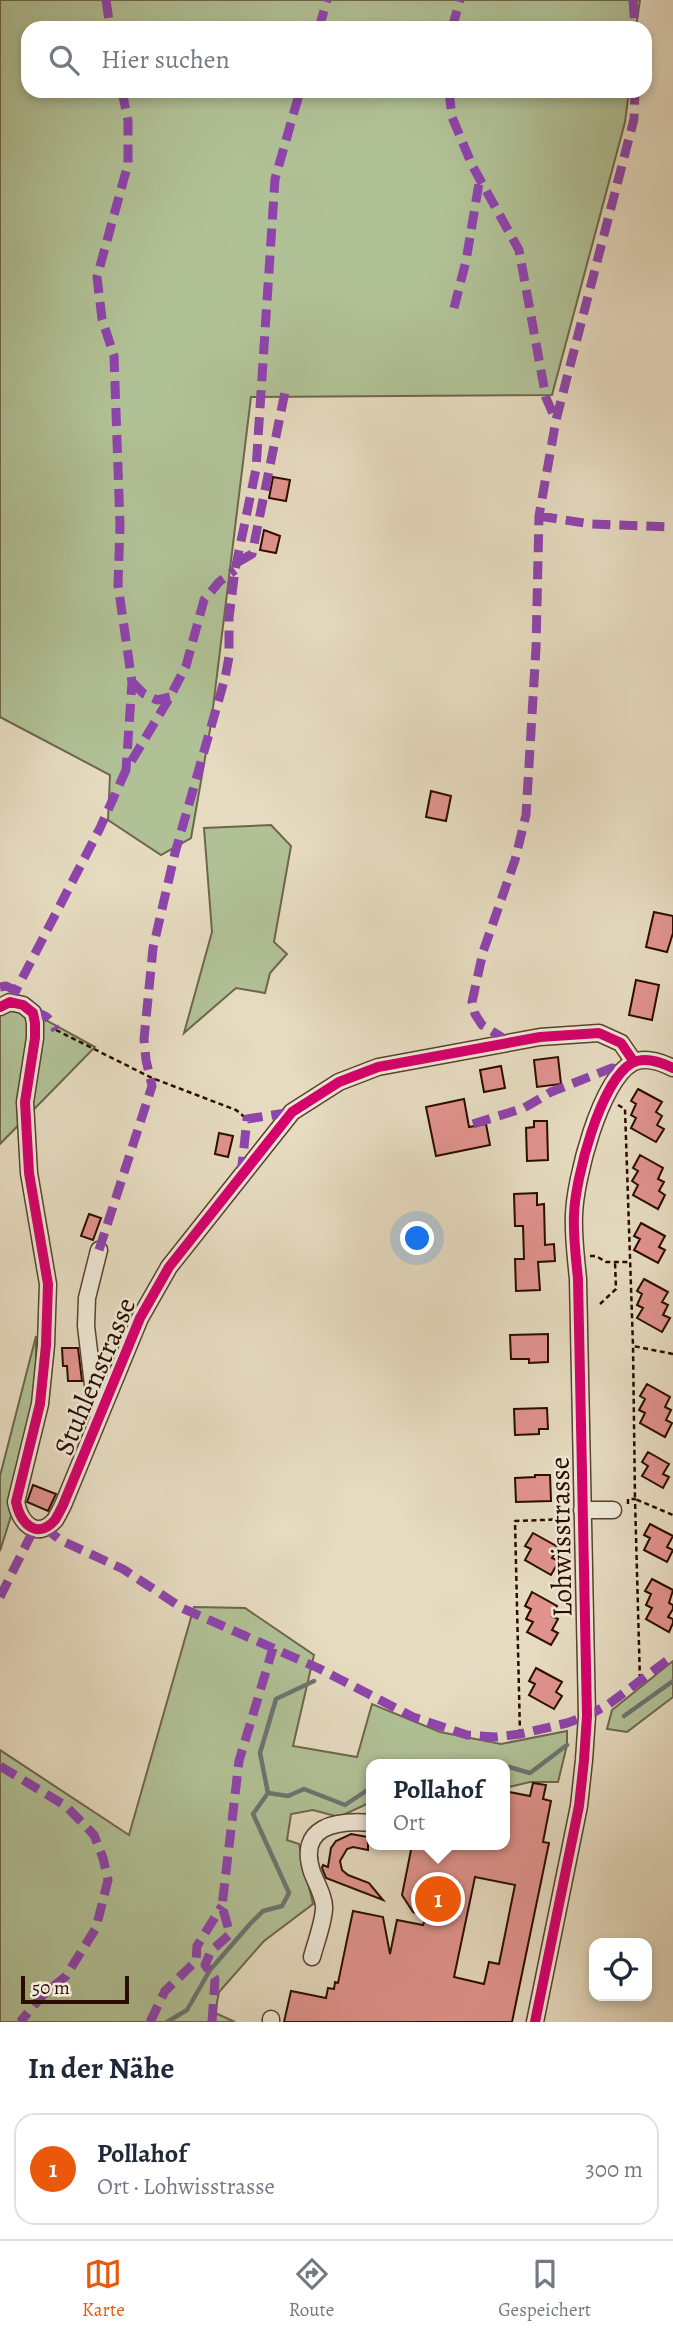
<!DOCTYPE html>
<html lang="de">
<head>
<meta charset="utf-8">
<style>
  :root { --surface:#fff; --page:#f6f6f7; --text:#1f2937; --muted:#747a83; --line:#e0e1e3; --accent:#ea580c }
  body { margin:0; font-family:Alegreya,serif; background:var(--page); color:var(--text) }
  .controls { position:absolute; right:21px; bottom:21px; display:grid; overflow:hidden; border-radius:14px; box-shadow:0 4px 10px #0003 }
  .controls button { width:63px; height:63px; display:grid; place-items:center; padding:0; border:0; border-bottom:2px solid var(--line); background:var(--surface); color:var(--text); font:35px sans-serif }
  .scale { position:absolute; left:21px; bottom:18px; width:108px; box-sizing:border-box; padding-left:7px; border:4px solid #2a0c00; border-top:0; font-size:19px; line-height:24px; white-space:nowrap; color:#2a0c00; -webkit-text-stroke:5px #efe8d6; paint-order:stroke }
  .you { position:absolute; left:418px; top:1239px; width:24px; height:24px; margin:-18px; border:5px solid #fff; border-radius:50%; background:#1a73e8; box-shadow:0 0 0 10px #1a73e833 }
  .badge { display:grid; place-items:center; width:46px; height:46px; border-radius:50%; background:var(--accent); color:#fff; font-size:23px; font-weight:700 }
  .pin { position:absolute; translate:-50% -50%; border:4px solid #fff; box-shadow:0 2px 7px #0006 }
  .popup { position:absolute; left:366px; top:1759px; width:144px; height:91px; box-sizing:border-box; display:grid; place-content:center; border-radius:14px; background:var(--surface); filter:drop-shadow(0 2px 5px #0005); font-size:23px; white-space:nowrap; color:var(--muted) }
  .popup b { font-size:26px; color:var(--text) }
  .popup::after { content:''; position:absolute; left:50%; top:100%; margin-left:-14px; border:14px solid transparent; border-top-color:var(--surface) }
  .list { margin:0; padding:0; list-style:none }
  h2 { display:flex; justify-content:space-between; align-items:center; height:91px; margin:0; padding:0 28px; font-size:30px }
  h2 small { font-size:23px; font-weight:400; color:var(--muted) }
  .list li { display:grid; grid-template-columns:46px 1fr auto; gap:21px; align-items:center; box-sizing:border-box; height:112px; margin:0 14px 14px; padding:0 14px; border:2px solid var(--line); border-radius:21px }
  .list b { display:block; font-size:26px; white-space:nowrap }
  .list p { margin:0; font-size:23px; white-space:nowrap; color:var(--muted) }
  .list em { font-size:23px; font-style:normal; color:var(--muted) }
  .icon { flex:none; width:38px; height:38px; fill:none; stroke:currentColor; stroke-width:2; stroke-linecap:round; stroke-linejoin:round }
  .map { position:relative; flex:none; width:673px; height:2022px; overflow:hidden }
  .search { position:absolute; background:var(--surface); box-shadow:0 4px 10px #0003; left:21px; right:21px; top:21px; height:77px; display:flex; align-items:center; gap:18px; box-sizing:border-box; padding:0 24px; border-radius:21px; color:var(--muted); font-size:26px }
  .sheet { height:217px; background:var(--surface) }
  nav { display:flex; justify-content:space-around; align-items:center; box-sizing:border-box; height:98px; border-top:2px solid var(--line); background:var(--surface); font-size:19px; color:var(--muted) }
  nav a { display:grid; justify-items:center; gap:4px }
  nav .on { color:var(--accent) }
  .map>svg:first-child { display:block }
  .green { fill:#b1c196; stroke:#6e664b; stroke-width:2 }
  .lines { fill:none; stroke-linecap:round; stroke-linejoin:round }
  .stream { stroke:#6d7470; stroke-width:4.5 }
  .building { fill:#e1938e; stroke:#2a0c00; stroke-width:2; fill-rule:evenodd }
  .minor-casing { stroke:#594030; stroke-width:19 }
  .path { stroke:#2a0c00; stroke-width:2.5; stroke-dasharray:5 3.5; stroke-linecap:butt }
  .minor { stroke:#efe8d6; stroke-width:16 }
  .quiet { stroke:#8e44ad; stroke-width:9; stroke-dasharray:18 9; stroke-linecap:butt }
  .cycleway-casing { stroke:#efe8d6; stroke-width:15 }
  .cycleway { stroke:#d6006c; stroke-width:10 }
  .labels { text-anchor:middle; stroke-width:5; stroke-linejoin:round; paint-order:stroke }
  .street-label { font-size:28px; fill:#2a0c00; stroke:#efe8d6 }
</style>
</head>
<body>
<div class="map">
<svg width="673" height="2022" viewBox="0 0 673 2022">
  <rect width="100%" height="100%" fill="#e6dbc0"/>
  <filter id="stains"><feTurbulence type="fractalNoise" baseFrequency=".00286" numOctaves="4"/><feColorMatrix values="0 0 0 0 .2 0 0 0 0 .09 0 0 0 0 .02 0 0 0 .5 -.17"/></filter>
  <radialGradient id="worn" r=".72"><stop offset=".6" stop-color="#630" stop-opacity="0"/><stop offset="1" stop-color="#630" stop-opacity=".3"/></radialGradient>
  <path class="green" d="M 0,0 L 640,0 L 636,28 L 28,28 L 28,91 L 629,91 L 625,122 L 552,395 L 251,397 L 211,724 L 191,838 L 161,855 L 108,820 L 110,775 L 0,717 Z
    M 271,825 L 291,846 L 274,942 L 287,954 L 270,973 L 265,993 L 236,988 L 184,1033 L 212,932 L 204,828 Z
    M 0,1007 L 33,1013 L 95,1047 L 0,1144 Z
    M 36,1336 L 36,1437 L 0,1551 L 0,1476 Z
    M 194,1607 L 245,1608 L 314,1655 L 293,1746 L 357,1757 L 372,1704 L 440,1732 L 501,1744 L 567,1731 L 567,1745 L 558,1782 L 530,1782 L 505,1788 L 504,1764 L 372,1764 L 371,1802 L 339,1817 L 313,1810 L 291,1814 L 287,1840 L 299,1844 L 313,1904 L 264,1941 L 219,1992 L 215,2013 L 235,2022 L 0,2022 L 0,1750 L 129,1835 Z
    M 673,1661 L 673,1697 L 627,1732 L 607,1729 L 612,1710 Z"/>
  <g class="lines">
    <path class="stream" d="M 624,1716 L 673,1681
      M 504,1770 L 509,1767 L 530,1773 L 567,1745
      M 268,1793 L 260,1753 L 276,1699 L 314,1681
      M 167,2022 L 187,2010 L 210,1970 L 250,1924 L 263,1911 L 282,1906 L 289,1893 L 253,1814 L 268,1793 L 288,1796 L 304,1789 L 345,1805 L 372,1787"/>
  </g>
  <path class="building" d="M 273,477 L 290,480 L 286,501 L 269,498 Z
    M 264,530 L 280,536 L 276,553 L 260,550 Z
    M 431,791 L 451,796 L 446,821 L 426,817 Z
    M 654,912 L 673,916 L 673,933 L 667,952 L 646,947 Z
    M 636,980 L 659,985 L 652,1020 L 629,1015 Z
    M 558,1057 L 561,1084 L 537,1087 L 534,1060 Z
    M 501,1066 L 505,1088 L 484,1092 L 480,1070 Z
    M 638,1089 L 662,1102 L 656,1112 L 662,1116 L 657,1125 L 664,1129 L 656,1142 L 631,1128 L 636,1118 L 631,1115 L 636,1104 L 631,1101 Z
    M 464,1099 L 469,1127 L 486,1124 L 490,1145 L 436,1156 L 426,1107 Z
    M 534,1121 L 547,1121 L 548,1160 L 527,1161 L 526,1128 L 534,1127 Z
    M 219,1133 L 233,1136 L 228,1157 L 215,1154 Z
    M 640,1155 L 663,1168 L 658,1179 L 664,1182 L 659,1191 L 665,1195 L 658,1209 L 633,1195 L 638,1185 L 632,1181 L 638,1171 L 633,1168 Z
    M 537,1193 L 537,1205 L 544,1204 L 545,1245 L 554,1244 L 555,1261 L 538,1262 L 540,1290 L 516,1291 L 515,1259 L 524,1259 L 523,1226 L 515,1226 L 514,1194 Z
    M 89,1214 L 101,1218 L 93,1240 L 81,1236 Z
    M 641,1223 L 665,1236 L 659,1247 L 665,1250 L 658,1263 L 634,1250 L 640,1239 L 634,1236 Z
    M 644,1279 L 668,1292 L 662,1302 L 668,1305 L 663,1315 L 670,1318 L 662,1332 L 637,1318 L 643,1308 L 637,1305 L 642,1294 L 637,1291 Z
    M 548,1334 L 548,1362 L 529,1363 L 529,1359 L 511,1359 L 510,1335 Z
    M 62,1348 L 78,1348 L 82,1381 L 68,1381 L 67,1366 L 63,1366 Z
    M 647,1384 L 670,1397 L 665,1407 L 671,1410 L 666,1420 L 672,1423 L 665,1437 L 640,1423 L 645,1413 L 639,1410 L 645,1399 L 640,1396 Z
    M 547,1408 L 548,1429 L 539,1429 L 539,1434 L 515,1435 L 514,1409 Z
    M 648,1452 L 669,1464 L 663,1474 L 669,1477 L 663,1488 L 642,1476 L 648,1466 L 642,1462 Z
    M 535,1475 L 550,1475 L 551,1501 L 516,1502 L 515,1478 L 535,1477 Z
    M 33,1485 L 56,1494 L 48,1511 L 27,1502 Z
    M 650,1524 L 673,1536 L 667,1547 L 673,1550 L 667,1562 L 644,1550 L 650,1538 L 644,1535 Z
    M 533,1533 L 558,1547 L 552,1558 L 559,1561 L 551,1575 L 525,1560 L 531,1549 L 525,1546 Z
    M 652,1579 L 673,1590 L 669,1603 L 673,1605 L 673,1609 L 668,1617 L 673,1619 L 673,1623 L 669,1632 L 646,1619 L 652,1608 L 646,1605 L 651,1594 L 645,1591 Z
    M 532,1592 L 557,1606 L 552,1616 L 558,1619 L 552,1630 L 558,1633 L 551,1645 L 527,1632 L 533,1622 L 526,1619 L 531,1609 L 525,1606 Z
    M 536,1668 L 562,1682 L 556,1692 L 562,1696 L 554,1709 L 529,1695 L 535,1684 L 529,1681 Z
    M 533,1783 L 546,1785 L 543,1799 L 551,1801 L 543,1842 L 549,1843 L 512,2022 L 284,2022 L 291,1991 L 326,1998 L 328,1988 L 334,1989 L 335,1982 L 338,1983 L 353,1911 L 383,1917 L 390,1954 L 397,1920 L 423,1925 L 426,1917 L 413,1912 L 402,1895 L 412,1845 L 505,1845 L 505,1812 L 509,1792 L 530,1796 ZM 475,1877 L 515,1885 L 499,1964 L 489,1962 L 484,1984 L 454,1977 Z
    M 351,1834 L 368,1837 L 368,1850 L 353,1847 L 347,1849 L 340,1861 L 342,1870 L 348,1875 L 369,1883 L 383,1900 L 326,1878 L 322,1868 L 323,1865 L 328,1867 L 331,1848 L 336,1841 Z"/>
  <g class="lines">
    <defs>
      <path id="minor" d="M 0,1007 L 10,1002 L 23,1005 L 33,1013 L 35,1023 L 35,1038 L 25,1102 L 29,1173 L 48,1284 L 46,1345 L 40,1404 L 16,1502 C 20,1522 36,1541 55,1520 C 58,1515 61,1509 63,1505 L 140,1318 L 169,1267 L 292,1112 L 339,1082 L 378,1067 L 540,1037 L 599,1033 L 621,1043 L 634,1062
        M 99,1250 L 87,1298 L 86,1326 L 96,1410 L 100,1414
        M 582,1510 L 613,1510
        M 312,1957 C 316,1942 323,1924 324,1909 C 325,1898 316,1883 312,1872 C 297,1826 336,1820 372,1823
        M 271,2022 L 271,2019
        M 535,2022 L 579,1806 L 584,1760 L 587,1716 L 578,1279 C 576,1258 573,1236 574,1215 C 575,1179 600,1081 632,1063 C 645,1056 661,1062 673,1068"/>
    </defs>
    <use href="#minor" class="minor-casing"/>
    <path class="path" d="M 56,1030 L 152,1078 L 236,1110 L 247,1119
      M 618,1105 L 625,1109 L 633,1346
      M 590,1256 L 596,1256 L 606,1262 L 630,1262
      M 600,1304 L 616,1289 L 615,1262
      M 673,1354 L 633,1346 L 635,1499 L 673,1515
      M 628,1504 L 628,1499 L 635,1499 L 640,1682
      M 520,1734 L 515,1521 L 569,1519"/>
    <use href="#minor" class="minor"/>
    <path class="quiet" d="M 106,0 L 110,28
      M 633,0 L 635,28
      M 319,28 L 327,0
      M 452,28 L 460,0
      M 122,91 L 128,121 L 128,164 L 97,277 L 102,319 L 114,356 L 120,525 L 118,585 L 132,682 L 126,770
      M 449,91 L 452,117 L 472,165 L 519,250 L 546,398 L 556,420
      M 454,308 L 466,261 L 480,177
      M 539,516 L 591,524 L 673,527
      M 238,562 L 252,554 L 286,387
      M 132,682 L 144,694 L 157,700 L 170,697
      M 0,987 L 6,986 L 15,990
      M 10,1002 L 100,828 L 126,770 L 170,697 L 186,666 L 204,600 L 219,582 L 235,570
      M 33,1013 C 46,1013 50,1019 56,1030
      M 506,1042 L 500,1036 L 482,1025 L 475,1014 L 472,1002 L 483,952 L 515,860 L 526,815 L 536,648 L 539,516 L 556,420 L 634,119 L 635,91
      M 473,1124 L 524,1108 L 551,1092 L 612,1068 L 622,1070
      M 241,1175 L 247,1119 L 292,1112
      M 99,1250 L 152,1086 L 146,1060 L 144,1039 L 153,948 L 175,853 L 225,678 L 229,657 L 229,618 L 235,570 L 256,469 L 275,179 L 300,91
      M 44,1527 L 60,1540 L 123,1569 L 182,1608 L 318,1668 L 413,1717 L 467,1735 L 495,1737 L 520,1734 L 567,1723 L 587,1716 L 609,1704 L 673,1656
      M 0,1597 L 34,1529
      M 0,1766 L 66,1806 L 94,1835 L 103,1858 L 108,1880 L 96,1928 L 66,1976 L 43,1995 L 20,2022
      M 150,2022 L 165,1991 L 196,1961 L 197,1946 L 222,1906
      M 212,2022 L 215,1979 L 205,1965 L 211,1951 L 230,1934 L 222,1906 L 239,1761 L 273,1648"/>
    <defs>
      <path id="cycleway" d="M 0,1007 L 10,1002 L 23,1005 L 33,1013 L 35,1023 L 35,1038 L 25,1102 L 29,1173 L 48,1284 L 46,1345 L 40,1404 L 16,1502 C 20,1522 36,1541 55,1520 C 58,1515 61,1509 63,1505 L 140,1318 L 169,1267 L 292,1112 L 339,1082 L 378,1067 L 540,1037 L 599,1033 L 621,1043 L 634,1062
        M 535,2022 L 579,1806 L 584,1760 L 587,1716 L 578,1279 C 576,1258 573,1236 574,1215 C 575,1179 600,1081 632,1063 C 645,1056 661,1062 673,1068"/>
    </defs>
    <use href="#cycleway" class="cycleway-casing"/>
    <use href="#cycleway" class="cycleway"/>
  </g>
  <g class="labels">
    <g class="street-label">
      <text transform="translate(94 1376) rotate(-67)" y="10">Stuhlenstrasse</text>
      <text transform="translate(560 1537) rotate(-91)" y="10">Lohwisstrasse</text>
    </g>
  </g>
  <rect width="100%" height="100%" filter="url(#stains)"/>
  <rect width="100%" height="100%" fill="url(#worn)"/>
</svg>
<div class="controls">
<button><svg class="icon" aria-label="locate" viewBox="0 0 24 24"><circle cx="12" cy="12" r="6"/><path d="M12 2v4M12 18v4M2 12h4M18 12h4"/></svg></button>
</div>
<div class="scale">50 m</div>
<div class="you"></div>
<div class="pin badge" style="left:438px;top:1899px">1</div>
<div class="popup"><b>Pollahof</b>Ort</div>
<div class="search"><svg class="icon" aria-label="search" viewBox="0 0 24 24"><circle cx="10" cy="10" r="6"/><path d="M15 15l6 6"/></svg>Hier suchen</div>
</div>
<section class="sheet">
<h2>In der Nähe<small></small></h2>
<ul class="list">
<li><span class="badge">1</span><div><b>Pollahof</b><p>Ort · Lohwisstrasse</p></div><em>300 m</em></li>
</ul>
</section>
<nav>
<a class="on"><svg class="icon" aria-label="map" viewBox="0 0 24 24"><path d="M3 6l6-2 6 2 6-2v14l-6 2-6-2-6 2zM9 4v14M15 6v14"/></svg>Karte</a>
<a><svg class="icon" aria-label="directions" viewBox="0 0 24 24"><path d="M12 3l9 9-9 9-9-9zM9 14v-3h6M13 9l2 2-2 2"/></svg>Route</a>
<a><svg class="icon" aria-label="saved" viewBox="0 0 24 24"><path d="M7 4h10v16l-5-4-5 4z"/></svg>Gespeichert</a>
</nav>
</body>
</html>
